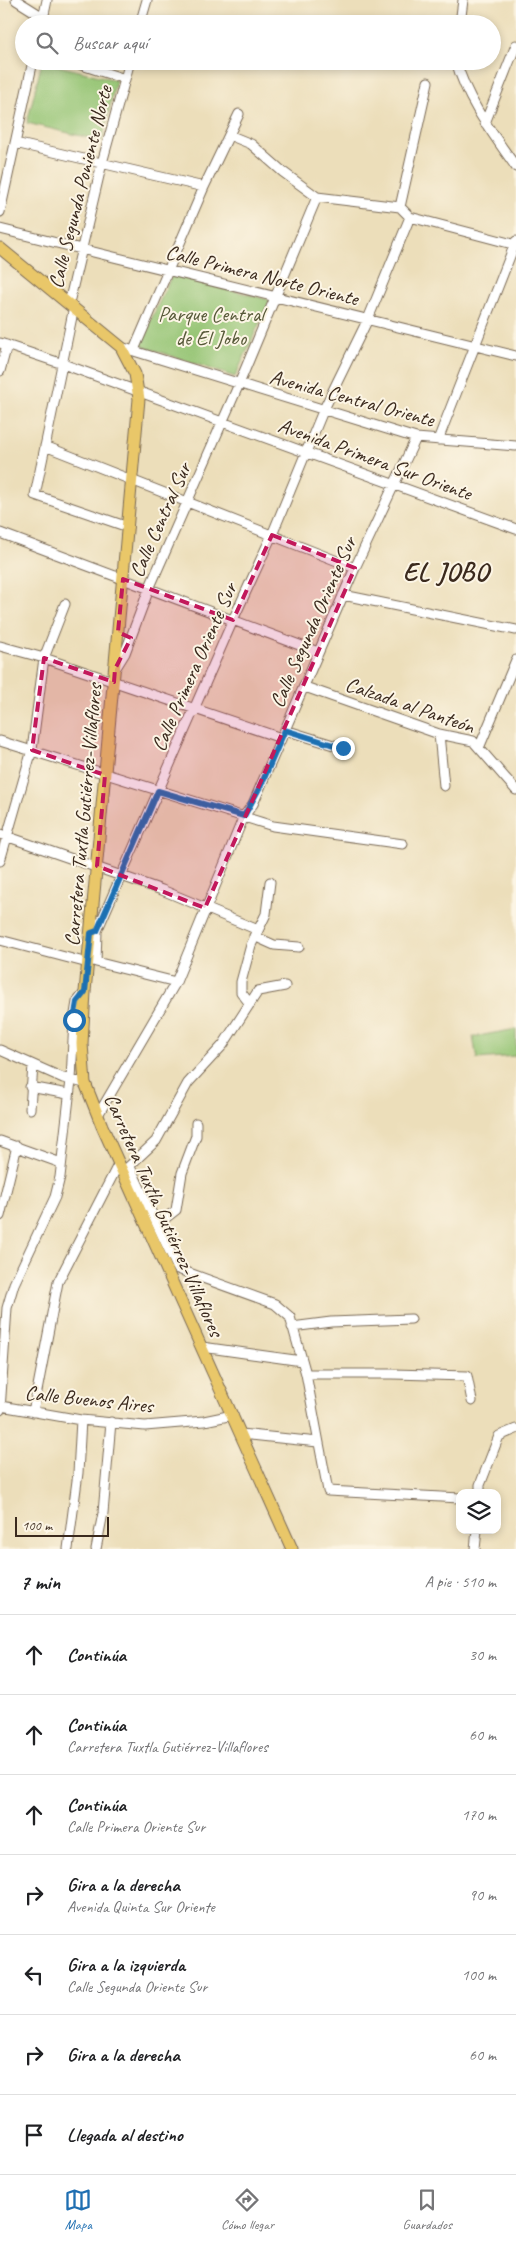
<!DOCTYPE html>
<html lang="es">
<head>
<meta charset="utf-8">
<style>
  :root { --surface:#fff; --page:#f6f6f6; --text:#202124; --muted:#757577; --line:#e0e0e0; --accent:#1f6fb2 }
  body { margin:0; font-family:Caveat,sans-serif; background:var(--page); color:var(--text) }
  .controls { position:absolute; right:15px; bottom:15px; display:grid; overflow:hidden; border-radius:10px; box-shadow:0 2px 8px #0003 }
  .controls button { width:45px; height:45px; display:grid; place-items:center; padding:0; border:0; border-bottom:1px solid var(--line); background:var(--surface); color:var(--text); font:25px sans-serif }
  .scale { position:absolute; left:15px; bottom:12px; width:94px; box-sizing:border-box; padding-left:5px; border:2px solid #3b2a1e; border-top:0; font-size:14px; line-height:18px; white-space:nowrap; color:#3b2a1e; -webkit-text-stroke:4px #fcf5e5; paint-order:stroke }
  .stop { position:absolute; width:15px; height:15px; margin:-11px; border:4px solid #1f6fb2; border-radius:50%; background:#fff }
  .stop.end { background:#1f6fb2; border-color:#fff; box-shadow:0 1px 5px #0008 }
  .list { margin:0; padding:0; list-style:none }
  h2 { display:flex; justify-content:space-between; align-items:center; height:65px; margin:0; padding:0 20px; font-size:21px }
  h2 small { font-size:16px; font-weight:400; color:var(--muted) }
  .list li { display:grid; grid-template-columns:32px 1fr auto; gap:15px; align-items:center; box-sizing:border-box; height:80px; padding:0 20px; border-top:1px solid var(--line) }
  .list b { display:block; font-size:19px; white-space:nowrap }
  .list p { margin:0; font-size:16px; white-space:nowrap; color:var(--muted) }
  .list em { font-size:16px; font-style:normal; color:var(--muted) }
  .icon { flex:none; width:28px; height:28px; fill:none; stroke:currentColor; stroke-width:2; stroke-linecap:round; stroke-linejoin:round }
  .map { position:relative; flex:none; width:516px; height:1549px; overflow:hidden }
  .search { position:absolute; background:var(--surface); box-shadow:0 2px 8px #0003; left:15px; right:15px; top:15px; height:55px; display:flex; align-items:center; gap:12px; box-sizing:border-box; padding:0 18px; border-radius:28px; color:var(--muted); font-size:19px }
  .sheet { height:625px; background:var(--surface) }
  nav { display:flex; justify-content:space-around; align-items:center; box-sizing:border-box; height:70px; border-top:1px solid var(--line); background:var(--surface); font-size:14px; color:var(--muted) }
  nav a { display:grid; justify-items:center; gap:2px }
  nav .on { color:var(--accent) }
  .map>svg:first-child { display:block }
  .green { fill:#94c473; stroke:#687748 }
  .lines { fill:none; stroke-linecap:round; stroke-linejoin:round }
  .minor-casing { stroke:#796955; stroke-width:11 }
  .major-casing { stroke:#796955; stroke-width:13 }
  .minor { stroke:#fff; stroke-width:9 }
  .major { stroke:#e9c769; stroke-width:11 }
  .route { stroke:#1f6fb2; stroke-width:6 }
  .marked { fill:#c2185b; fill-opacity:0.2; stroke:#c2185b; stroke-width:4; stroke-dasharray:10 6; stroke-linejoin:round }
  .labels { text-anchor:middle; stroke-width:4; stroke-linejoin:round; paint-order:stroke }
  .street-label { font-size:21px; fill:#3b2a1e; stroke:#fcf5e5 }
  .park-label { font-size:21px; fill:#565838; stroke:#fcf5e5 }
  .district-label { font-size:26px; font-weight:bold; letter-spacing:1px; fill:#3b2a1e; stroke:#fcf5e5 }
</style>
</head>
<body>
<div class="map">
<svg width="516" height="1549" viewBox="0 0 516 1549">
  <rect width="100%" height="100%" fill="#fcf5e5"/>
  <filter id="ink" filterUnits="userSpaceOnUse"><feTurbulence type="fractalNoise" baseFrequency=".02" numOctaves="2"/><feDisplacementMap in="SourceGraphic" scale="10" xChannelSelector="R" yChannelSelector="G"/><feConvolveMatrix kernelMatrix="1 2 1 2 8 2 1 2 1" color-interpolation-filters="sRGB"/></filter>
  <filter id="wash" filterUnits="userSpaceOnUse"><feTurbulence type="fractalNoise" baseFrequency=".0096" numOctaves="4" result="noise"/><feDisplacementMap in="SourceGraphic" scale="20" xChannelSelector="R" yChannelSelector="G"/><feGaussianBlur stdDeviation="1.12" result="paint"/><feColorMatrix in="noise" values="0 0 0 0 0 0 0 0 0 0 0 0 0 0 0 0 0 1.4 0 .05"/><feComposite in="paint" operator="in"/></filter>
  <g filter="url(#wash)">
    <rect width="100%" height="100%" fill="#ecdeba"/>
    <path class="green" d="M 42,62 L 116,80 L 102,141 L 27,123 Z
      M 172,275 L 270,300 L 235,377 L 139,345 Z
      M 516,1029 L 516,1056 L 477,1059 L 473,1037 Z"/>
  </g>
  <g filter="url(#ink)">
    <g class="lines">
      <defs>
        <path id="minor" d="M 16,0 L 43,17
          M 42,24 L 47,0
          M 140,24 L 147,0
          M 460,24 L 463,0
          M 69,61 L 125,79
          M 456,61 C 467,101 493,134 516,167
          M 485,123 L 516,45
          M 229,135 L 251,144 L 283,172 L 317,197 L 400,207 L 410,217 L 516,245
          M 15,143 L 204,187
          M 400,207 L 428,82
          M 0,212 L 33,61
          M 0,229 L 516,356
          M 69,303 L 102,163 L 130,61
          M 74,307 L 35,495 L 128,527
          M 0,343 L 63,364 L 516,529
          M 121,347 L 416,438 L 516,446
          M 134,350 L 204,187 L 239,114
          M 0,371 L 7,345
          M 438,440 L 516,241
          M 45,446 L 355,568
          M 0,533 L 318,652
          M 343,595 L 516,630
          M 0,646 L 44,658 L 281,738
          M 115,669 L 125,653 L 149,589 L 239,384 L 317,197
          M 305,687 L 439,734 L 473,741 L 516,790
          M 285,730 L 343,748
          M 439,734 L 444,786
          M 0,741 L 273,826 L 403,844
          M 479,748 L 516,660
          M 0,834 L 162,890 L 258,930
          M 0,861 L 32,750 L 44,658 L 65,604
          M 97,931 L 96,962 L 176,982
          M 91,933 L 97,931 L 233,620 L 272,535 L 323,411 L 368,319 L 410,217
          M 254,936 L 274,945 L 299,947
          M 0,940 L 88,963
          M 250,1004 L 241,992 L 241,982 L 251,945 L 266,914 L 270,882
          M 0,1050 L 63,1078 L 85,1083
          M 30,1087 L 68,1094
          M 30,1109 L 33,1065
          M 98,1115 L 176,982 L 244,816 L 253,804 L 262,783 L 355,568 L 416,438
          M 0,1141 L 61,1163
          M 130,1167 L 178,1269 L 275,1304 L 290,1317 L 306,1374 L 328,1491 L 460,1498
          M 125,1170 L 156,1141 L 188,1083 L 223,1045 L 258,991 L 285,986
          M 0,1216 L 17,1146
          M 158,1224 L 176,1210 L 182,1173 L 196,1136 L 196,1123
          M 292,1327 L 331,1322 L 411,1319
          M 202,1347 L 302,1361
          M 306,1374 L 393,1374 L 467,1376 L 472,1401
          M 1,1406 L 81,1420 L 145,1426 L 204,1421 L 233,1415
          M 0,1410 L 7,1308 L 14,1284 L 55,1197 L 60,1177 L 71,1080 L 74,1020 L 77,1002 L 85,992
          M 33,1412 L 58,1282 L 119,1163
          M 241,1434 L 318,1442
          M 480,1493 L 480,1485 L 499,1436 L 516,1429
          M 68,1549 L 78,1473 L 81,1420
          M 96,1549 L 103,1513 L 111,1422
          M 475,1549 L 477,1530"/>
        <path id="major" d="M 0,248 L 121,347 L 135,374 L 139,399 L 85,992 L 82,1044 L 85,1083 L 102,1126 L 292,1549"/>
      </defs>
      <use href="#minor" class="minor-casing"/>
      <use href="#major" class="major-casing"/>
      <use href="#minor" class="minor"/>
      <use href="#major" class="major"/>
    </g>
  </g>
  <g class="lines" filter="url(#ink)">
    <path class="route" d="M 74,1020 L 77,1002 L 85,992 L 91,933 L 97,931 L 158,791 L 244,816 L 262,783 L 285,730 L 343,748"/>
  </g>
  <path class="marked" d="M 272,535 L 355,568 L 205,908 L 97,866 L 105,775 L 32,750 L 44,658 L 114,682 L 115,669 L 131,638 L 118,632 L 123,579 L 233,620 Z"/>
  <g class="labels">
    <g class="street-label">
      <text transform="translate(80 187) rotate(-76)" y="7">Calle Segunda Poniente Norte</text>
      <text transform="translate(262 275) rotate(14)" y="7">Calle Primera Norte Oriente</text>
      <text transform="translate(352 398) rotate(15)" y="7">Avenida Central Oriente</text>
      <text transform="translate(375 459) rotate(20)" y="7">Avenida Primera Sur Oriente</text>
      <text transform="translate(160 520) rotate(-66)" y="7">Calle Central Sur</text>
      <text transform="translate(313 622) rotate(-66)" y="7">Calle Segunda Oriente Sur</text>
      <text transform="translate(194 667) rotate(-66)" y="7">Calle Primera Oriente Sur</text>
      <text transform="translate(410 705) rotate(19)" y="7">Calzada al Panteón</text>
      <text transform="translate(83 815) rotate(-85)" y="7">Carretera Tuxtla Gutiérrez-Villaflores</text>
      <text transform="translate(164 1215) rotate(66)" y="7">Carretera Tuxtla Gutiérrez-Villaflores</text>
      <text transform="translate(89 1399) rotate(6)" y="7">Calle Buenos Aires</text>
    </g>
    <g class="park-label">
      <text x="211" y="321">Parque Central<tspan x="211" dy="24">de El Jobo</tspan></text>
    </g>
    <g class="district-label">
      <text x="446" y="580">EL JOBO</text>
    </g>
  </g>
</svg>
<div class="controls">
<button><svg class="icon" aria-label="layers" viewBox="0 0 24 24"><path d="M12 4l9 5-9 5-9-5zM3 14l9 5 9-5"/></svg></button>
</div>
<div class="scale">100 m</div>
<div class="stop" style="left:74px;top:1020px"></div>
<div class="stop end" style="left:343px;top:748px"></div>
<div class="search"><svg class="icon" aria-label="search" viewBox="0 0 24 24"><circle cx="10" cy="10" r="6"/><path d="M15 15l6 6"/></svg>Buscar aquí</div>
</div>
<section class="sheet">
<h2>7 min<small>A pie · 510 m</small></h2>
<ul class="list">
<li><svg class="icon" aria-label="ahead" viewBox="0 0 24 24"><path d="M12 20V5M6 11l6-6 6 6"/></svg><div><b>Continúa</b></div><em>30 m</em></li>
<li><svg class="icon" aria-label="ahead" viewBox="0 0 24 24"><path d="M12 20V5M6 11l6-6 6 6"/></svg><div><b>Continúa</b><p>Carretera Tuxtla Gutiérrez-Villaflores</p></div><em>60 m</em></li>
<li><svg class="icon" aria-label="ahead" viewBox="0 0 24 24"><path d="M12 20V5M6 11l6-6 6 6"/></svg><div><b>Continúa</b><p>Calle Primera Oriente Sur</p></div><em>170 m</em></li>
<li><svg class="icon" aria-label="right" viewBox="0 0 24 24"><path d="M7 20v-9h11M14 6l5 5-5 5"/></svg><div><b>Gira a la derecha</b><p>Avenida Quinta Sur Oriente</p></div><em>90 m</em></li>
<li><svg class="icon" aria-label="left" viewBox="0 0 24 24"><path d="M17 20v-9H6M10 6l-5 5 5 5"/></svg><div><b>Gira a la izquierda</b><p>Calle Segunda Oriente Sur</p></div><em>100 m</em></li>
<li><svg class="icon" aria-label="right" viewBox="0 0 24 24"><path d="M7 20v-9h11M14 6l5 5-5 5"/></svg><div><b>Gira a la derecha</b></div><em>60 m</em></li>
<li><svg class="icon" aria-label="arrive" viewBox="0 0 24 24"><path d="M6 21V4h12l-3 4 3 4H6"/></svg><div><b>Llegada al destino</b></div></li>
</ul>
</section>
<nav>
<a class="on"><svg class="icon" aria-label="map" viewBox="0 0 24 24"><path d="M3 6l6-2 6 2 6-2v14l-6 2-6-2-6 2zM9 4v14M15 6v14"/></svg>Mapa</a>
<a><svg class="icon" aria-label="directions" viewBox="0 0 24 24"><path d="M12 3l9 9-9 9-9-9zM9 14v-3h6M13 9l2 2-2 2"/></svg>Cómo llegar</a>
<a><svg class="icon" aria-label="saved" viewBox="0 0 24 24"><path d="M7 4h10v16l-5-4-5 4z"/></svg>Guardados</a>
</nav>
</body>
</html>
